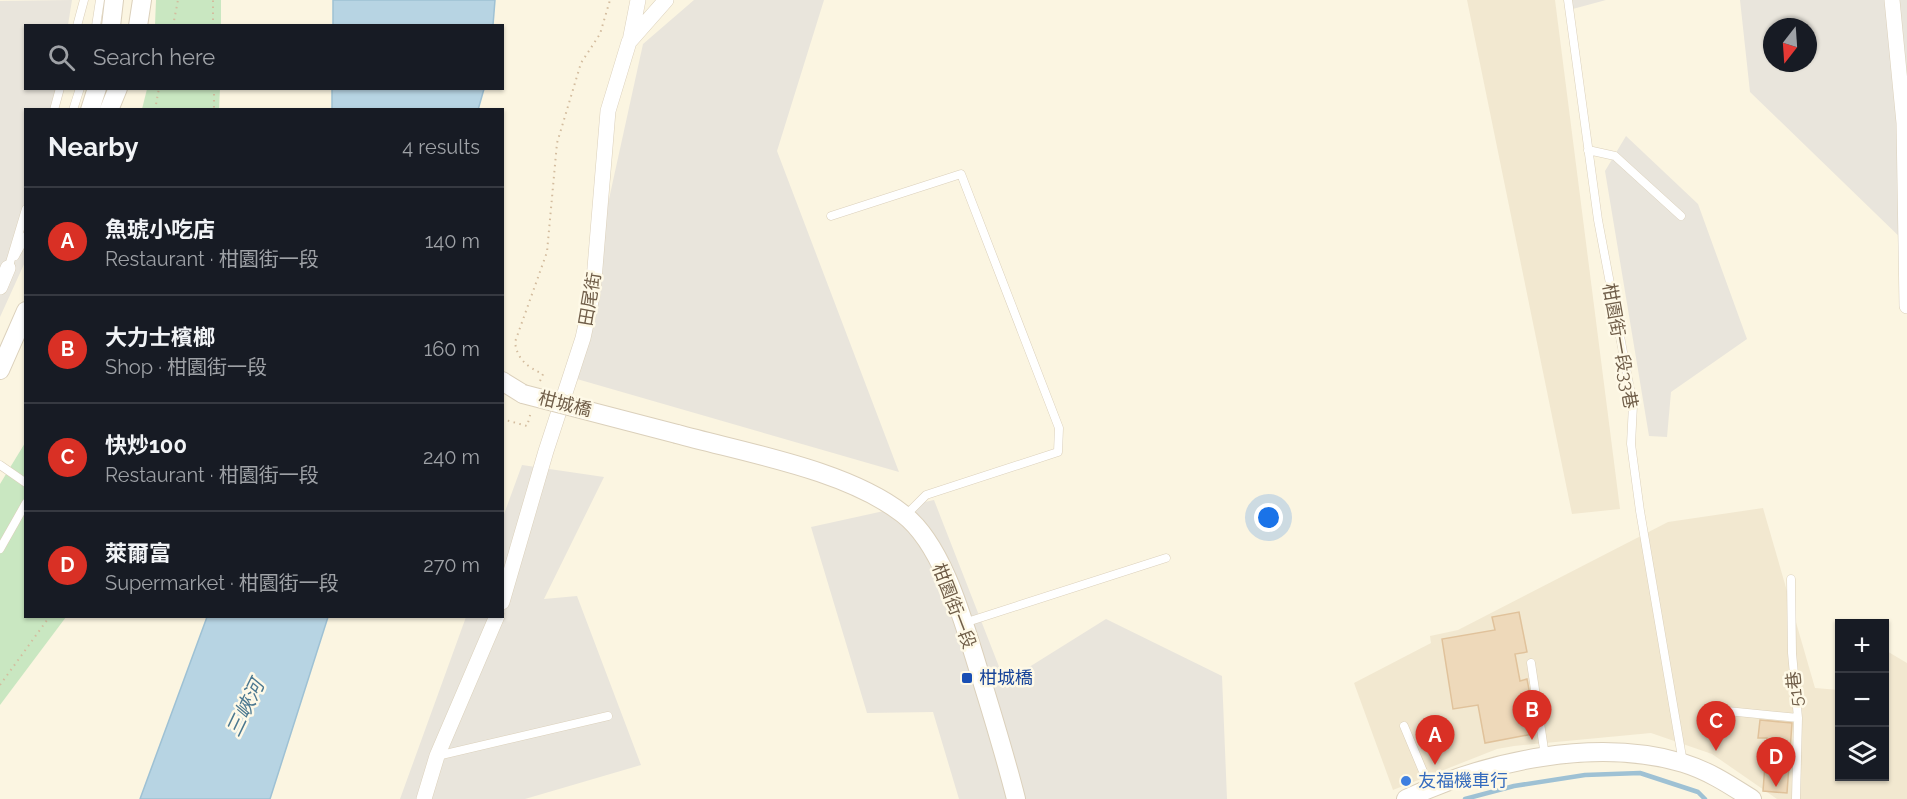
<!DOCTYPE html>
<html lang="en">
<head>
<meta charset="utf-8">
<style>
  :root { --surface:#171b24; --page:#20242c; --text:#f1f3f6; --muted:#9ea1a6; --line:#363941; --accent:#d93025 }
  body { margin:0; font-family:Raleway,"Noto Sans TC",sans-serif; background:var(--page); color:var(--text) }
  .controls { position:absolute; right:18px; bottom:18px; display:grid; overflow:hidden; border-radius:0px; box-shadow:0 2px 4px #0004 }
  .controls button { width:54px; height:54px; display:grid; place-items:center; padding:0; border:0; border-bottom:2px solid var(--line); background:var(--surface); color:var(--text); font:30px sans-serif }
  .compass { position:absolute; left:1763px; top:18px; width:54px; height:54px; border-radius:50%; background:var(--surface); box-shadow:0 2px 4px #0004; rotate:197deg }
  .you { position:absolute; left:1269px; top:518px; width:21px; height:21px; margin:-15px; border:4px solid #fff; border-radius:50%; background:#1a73e8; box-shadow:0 0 0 9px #1a73e833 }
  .badge { display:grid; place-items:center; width:39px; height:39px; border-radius:50%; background:var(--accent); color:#fff; font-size:20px; font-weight:700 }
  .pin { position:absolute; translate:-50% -50px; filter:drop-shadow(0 2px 3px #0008) }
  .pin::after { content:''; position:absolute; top:32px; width:21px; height:18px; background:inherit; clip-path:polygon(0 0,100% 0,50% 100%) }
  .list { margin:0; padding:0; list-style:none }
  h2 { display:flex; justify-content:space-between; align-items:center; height:78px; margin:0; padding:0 24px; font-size:26px }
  h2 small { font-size:20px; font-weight:400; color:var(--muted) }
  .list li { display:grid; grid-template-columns:39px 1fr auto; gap:18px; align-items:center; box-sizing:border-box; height:108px; padding:0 24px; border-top:2px solid var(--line) }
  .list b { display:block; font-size:22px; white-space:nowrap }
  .list p { margin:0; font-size:20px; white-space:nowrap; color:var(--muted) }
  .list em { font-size:20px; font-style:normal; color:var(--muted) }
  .icon { flex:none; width:33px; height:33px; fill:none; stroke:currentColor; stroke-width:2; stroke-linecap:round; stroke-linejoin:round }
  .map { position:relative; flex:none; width:1907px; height:799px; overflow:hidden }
  .search { position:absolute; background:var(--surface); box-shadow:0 2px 4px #0004; left:24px; top:24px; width:480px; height:66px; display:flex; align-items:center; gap:15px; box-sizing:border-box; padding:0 21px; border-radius:0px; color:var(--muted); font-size:22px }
  .panel { position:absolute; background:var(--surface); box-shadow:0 2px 4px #0004; left:24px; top:108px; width:480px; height:510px; border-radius:0px }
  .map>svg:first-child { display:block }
  .residential { fill:#f2e8d0 }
  .industrial { fill:#e9e5dc; fill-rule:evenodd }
  .green { fill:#c9e7c1 }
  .water { fill:#b7d4e3; stroke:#9ec1d4; stroke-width:1.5 }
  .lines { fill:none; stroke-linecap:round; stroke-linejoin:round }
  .stream { stroke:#9ec1d4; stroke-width:4.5 }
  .building { fill:#eed9ba; stroke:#e0c29b; stroke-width:1.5 }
  .service-casing { stroke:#dbd0bb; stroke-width:9 }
  .minor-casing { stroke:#dbd0bb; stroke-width:16 }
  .tertiary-casing { stroke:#dbd0bb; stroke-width:20 }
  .path { stroke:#d3bc9e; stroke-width:2; stroke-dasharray:1.5 4.5; stroke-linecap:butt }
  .service { stroke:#fff; stroke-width:8 }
  .minor { stroke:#fff; stroke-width:15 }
  .tertiary { stroke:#fff; stroke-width:18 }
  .tertiary-bridge-casing { stroke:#dbd0bb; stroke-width:20; stroke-linecap:butt }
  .tertiary-bridge { stroke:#fff; stroke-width:18 }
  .transit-dot { fill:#1a4fb4; stroke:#fef9e7; stroke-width:2 }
  .shop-dot { fill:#3f7fe0; stroke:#fef9e7; stroke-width:2 }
  .labels { text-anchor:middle; stroke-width:5; stroke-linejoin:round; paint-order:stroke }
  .street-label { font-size:18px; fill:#705e49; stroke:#fef9e7 }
  .transit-label { font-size:18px; fill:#164399; stroke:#fef9e7; text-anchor:start }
  .shop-label { font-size:18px; fill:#366cbe; stroke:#fef9e7; text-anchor:start }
  .water-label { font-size:20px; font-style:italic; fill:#4b7890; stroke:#fef9e7 }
</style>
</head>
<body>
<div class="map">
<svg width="1907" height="799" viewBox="0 0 1907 799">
  <rect width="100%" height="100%" fill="#fbf5e1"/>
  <path class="residential" d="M 1467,0 L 1555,0 L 1620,509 L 1572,514 Z
    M 1763,508 L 1815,688 L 1839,690 L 1840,776 L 1884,776 L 1885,650 L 1907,663 L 1907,799 L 1777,799 L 1712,754 L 1651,733 L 1514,746 L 1497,749 L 1393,790 L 1354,683 L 1431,643 L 1430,636 L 1458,630 L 1668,522 Z"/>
  <path class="industrial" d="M 72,0 L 68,25 L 26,26 L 26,88 L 58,89 L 54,109 L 26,110 L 25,262 L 0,317 L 0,1 Z
    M 694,0 L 824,0 L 777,151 L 899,472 L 570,377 L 643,44 Z
    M 1568,0 L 1606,0 L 1569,10 Z
    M 1740,0 L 1907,0 L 1907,244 L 1750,92 ZM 1772,27 L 1808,27 L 1808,63 L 1772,63 Z
    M 1626,136 L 1698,204 L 1747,339 L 1671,392 L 1667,437 L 1649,436 L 1605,171 Z
    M 522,465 L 604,477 L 544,599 L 577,596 L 641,765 L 525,799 L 400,799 L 466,617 L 502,616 L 503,517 Z
    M 934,500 L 1005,682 L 1106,619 L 1222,676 L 1227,799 L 959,799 L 933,712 L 867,713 L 811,527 Z"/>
  <path class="green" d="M 156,0 L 221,0 L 221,25 L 155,25 Z
    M 147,89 L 220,89 L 219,109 L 142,109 Z
    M 25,443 L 26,616 L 66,617 L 0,705 L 0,484 Z"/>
  <path class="water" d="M 333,0 L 495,0 L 493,25 L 333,26 Z
    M 332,89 L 332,88 L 484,89 L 478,110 L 332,109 Z
    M 207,617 L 328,617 L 270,799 L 140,799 Z"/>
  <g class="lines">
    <path class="stream" d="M 1465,799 L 1514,786 L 1585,775 L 1640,773 L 1698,792 L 1705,799"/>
  </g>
  <path class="building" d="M 1519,612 L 1527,652 L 1515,654 L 1520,681 L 1527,679 L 1530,695 L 1526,696 L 1533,734 L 1485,743 L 1478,705 L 1453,709 L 1442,639 L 1495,630 L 1492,617 Z
    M 1760,720 L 1792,723 L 1787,793 L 1763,791 L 1767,738 L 1758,738 Z"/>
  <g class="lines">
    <defs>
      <path id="service" d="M 1568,0 L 1598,220 L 1633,405 L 1631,444 L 1640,511 L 1683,763
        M 77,26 L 84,0
        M 96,26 L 100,0
        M 54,110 L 60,88
        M 73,110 L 80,88
        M 1588,150 L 1615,156 L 1681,216
        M 831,216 L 961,174 L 1059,428 L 1058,452 L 926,495 L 905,516
        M 15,256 L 26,236
        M 8,269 L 26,209
        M 0,465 L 26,483
        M 0,549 L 26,503
        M 1791,579 L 1792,653 L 1798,718 L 1796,799
        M 964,623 L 1166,558
        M 1531,663 L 1545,756
        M 1717,710 L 1798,718
        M 1404,726 L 1430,788
        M 437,756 L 608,716"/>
      <path id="minor" d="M 1892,0 L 1904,123 L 1907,306
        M 630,41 L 638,0
        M 0,287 L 8,268
        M 502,602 L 546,451 L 583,338 L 593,292 L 608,111 L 629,42 L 666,0
        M 424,799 L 437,756 L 497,616"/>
      <path id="tertiary" d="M 111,26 L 114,0
        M 138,26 L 142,0
        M 90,110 L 97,88
        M 109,110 L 118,88
        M 0,370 L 26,311
        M 502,381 L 523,394
        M 677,434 C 746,453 847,470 903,514 C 946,547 966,632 982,681 C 994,720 1006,759 1016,799
        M 1406,799 C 1486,761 1596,737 1683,763 C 1709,771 1730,785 1752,799"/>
    </defs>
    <use href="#service" class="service-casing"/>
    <use href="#minor" class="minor-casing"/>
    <use href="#tertiary" class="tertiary-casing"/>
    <path class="path" d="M 173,26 L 178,0
      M 213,26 L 213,0
      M 214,88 L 214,110
      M 155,110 L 159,88
      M 540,381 L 543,374 C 527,367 517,359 515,342 L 547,252 L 557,143 L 581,63 L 600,34 L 610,0
      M 502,419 L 527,426 L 531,412
      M 0,685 L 50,616"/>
    <use href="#service" class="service"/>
    <use href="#minor" class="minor"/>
    <use href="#tertiary" class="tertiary"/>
    <defs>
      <path id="tertiary-bridge" d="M 523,394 L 677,434"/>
    </defs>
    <use href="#tertiary-bridge" class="tertiary-bridge-casing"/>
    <use href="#tertiary-bridge" class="tertiary-bridge"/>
  </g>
  <rect class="transit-dot" x="961" y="672" width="12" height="12" rx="3"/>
  <circle class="shop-dot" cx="1406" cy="781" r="6"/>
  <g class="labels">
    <g class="street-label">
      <text transform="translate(590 299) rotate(-80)" y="6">田尾街</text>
      <text transform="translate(1620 346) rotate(80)" y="6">柑園街一段33巷</text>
      <text transform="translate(565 404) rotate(14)" y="6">柑城橋</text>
      <text transform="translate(954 606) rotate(69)" y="6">柑園街一段</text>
      <text transform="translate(1795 689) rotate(-96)" y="6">51巷</text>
    </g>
    <g class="transit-label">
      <text x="979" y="684">柑城橋</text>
    </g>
    <g class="shop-label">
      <text x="1418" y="787">友福機車行</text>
    </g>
    <g class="water-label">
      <text transform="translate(245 708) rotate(-64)" y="7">三峽河</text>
    </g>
  </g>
</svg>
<div class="controls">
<button>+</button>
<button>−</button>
<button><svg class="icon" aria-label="layers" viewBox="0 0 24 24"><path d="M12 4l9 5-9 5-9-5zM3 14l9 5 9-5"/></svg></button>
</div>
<svg class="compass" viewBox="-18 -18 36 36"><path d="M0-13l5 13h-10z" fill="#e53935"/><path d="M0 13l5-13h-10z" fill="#9ea1a6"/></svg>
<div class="you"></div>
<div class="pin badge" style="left:1435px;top:765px">A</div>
<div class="pin badge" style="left:1532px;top:740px">B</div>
<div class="pin badge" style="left:1716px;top:751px">C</div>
<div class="pin badge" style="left:1776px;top:787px">D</div>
<div class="search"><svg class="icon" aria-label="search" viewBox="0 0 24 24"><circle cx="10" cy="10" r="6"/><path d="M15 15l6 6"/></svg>Search here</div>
<section class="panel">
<h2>Nearby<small>4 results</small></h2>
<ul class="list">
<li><span class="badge">A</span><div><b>魚琥小吃店</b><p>Restaurant · 柑園街一段</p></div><em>140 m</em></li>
<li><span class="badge">B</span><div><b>大力士檳榔</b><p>Shop · 柑園街一段</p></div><em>160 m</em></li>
<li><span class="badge">C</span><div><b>快炒100</b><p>Restaurant · 柑園街一段</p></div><em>240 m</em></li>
<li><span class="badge">D</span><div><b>萊爾富</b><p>Supermarket · 柑園街一段</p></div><em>270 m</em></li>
</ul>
</section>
</div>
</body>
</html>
